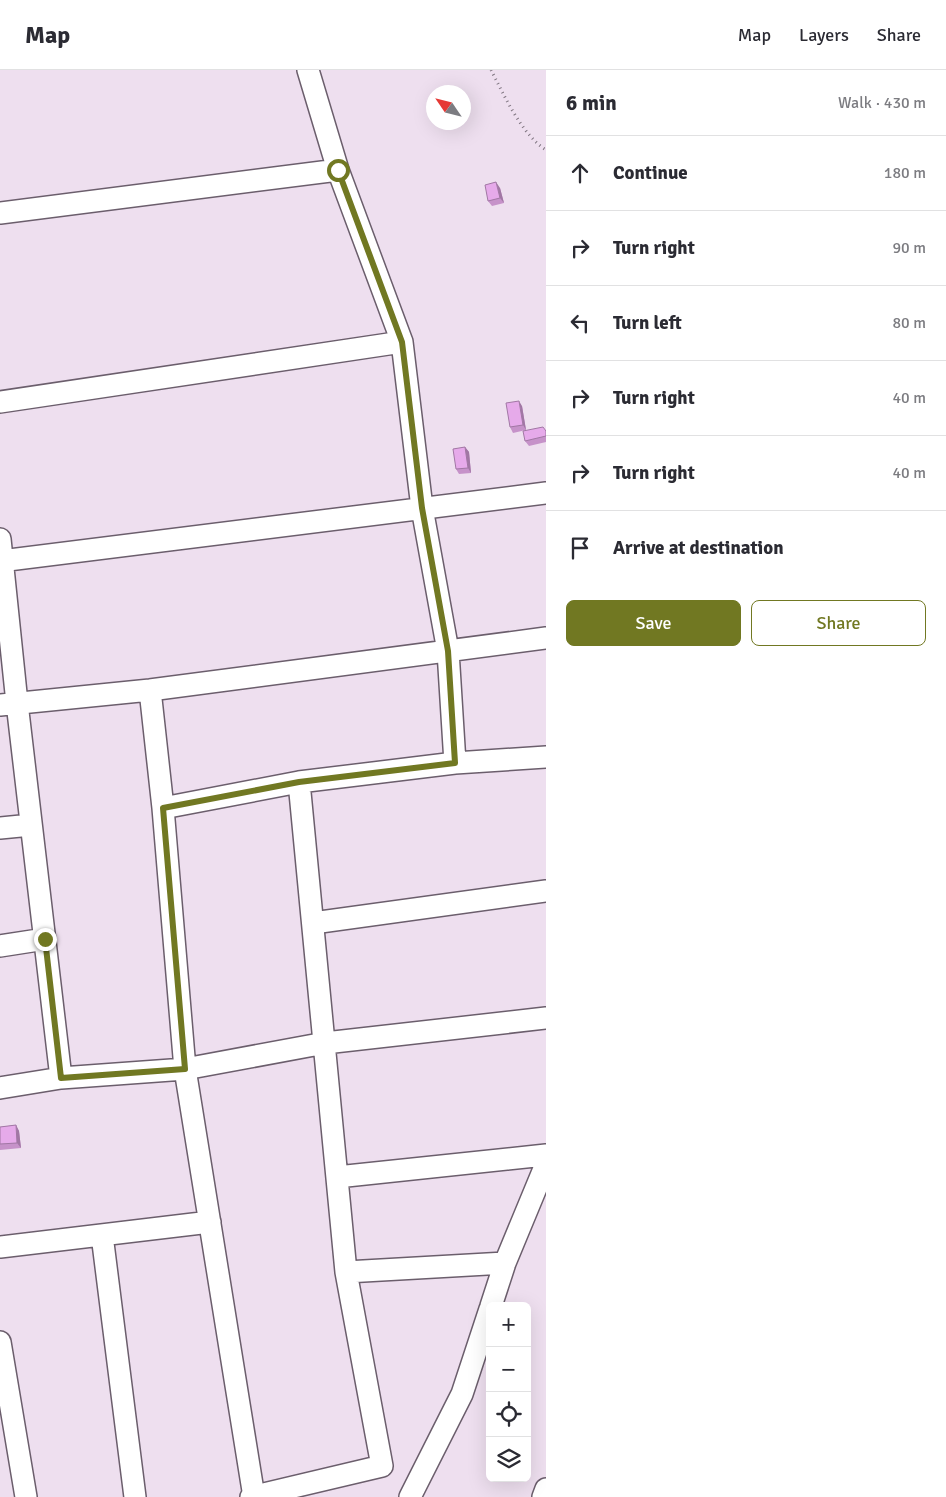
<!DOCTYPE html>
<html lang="en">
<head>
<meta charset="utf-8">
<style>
  :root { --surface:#fff; --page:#f7f7f7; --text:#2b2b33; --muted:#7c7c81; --line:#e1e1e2; --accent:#717822 }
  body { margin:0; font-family:Signika,sans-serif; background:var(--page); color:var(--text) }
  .controls { position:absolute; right:15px; bottom:15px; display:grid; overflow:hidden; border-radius:8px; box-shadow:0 5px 20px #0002 }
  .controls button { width:45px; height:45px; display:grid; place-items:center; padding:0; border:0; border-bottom:1px solid var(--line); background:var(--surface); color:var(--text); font:25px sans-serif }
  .compass { position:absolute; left:426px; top:15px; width:45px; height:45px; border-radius:50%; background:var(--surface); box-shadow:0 5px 20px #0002; rotate:305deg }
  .stop { position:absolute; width:15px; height:15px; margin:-11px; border:4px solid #717822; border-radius:50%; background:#fff }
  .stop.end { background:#717822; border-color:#fff; box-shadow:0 1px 5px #0008 }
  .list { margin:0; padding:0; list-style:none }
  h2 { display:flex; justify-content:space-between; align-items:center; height:65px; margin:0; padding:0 20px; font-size:21px }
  h2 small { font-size:16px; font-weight:400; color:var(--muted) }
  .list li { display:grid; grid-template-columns:32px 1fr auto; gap:15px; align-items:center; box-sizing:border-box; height:75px; padding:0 20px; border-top:1px solid var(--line) }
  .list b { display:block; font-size:19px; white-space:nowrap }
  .list em { font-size:16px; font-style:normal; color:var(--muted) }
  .actions { display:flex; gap:10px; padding:15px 20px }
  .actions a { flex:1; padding:11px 0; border:1px solid var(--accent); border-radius:8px; text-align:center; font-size:18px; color:var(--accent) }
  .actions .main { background:var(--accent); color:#fff }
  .icon { flex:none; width:28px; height:28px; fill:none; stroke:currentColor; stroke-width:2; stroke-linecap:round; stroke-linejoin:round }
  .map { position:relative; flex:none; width:546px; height:1427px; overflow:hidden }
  header { display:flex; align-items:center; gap:30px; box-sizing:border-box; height:70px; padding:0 25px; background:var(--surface); border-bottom:1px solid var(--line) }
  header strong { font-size:24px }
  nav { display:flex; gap:28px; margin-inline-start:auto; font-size:18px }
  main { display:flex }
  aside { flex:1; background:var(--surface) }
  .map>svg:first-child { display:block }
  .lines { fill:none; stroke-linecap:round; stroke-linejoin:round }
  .minor-casing { stroke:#6b5e6c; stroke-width:24 }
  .path { stroke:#817782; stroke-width:3; stroke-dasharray:1 4; stroke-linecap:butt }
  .minor { stroke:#fff; stroke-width:21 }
  .wall { fill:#c692c9 }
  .shaded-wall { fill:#a177a4 }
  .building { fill:#e6aaea; stroke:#a177a4 }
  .route { stroke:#717822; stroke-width:6 }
</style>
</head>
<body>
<header>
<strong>Map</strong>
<nav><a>Map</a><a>Layers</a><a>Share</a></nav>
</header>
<main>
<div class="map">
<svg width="546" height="1427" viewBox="0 0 546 1427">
  <rect width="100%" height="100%" fill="#eedfef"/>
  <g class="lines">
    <defs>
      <path id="minor" d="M 308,0 L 338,100 L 402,272 L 422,438 L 448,581 L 455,693
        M 0,143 L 338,100
        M 0,332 L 402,272
        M 0,469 L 17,633 L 61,1008
        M 0,491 L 546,423
        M 150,620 L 163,738 L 185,999 L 254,1427
        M 0,635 L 150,620 L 546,568
        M 163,738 L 299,712 L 455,693 L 546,687
        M 0,758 L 31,755
        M 313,853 L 546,821
        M 0,876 L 45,869
        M 0,1018 L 61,1008 L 185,999 L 325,973 L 546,948
        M 337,1107 L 546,1085
        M 102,1165 L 135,1427
        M 0,1177 L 210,1152
        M 346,1202 L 505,1193
        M 491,1236 L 505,1193 L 546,1094
        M 0,1272 L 26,1427
        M 251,1427 L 382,1396 L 346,1202 L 299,712
        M 410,1427 L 462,1324 L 490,1239
        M 543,1427 L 546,1419"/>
    </defs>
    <use href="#minor" class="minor-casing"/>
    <path class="path" d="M 491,0 C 504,25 522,65 546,80"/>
    <use href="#minor" class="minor"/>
  </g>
  <path class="wall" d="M 500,118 L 504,133 L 492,136 L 488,131 Z
    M 522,336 L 526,360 L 513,363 L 510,357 Z
    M 546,360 L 546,372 L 529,376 L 525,371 Z
    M 465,377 L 469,382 L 471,403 L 459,404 L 456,399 Z
    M 16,1055 L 19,1061 L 21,1078 L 0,1080 L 0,1057 Z"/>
  <path class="shaded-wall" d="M 496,112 L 500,118 L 504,133 L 500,128 Z
    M 519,331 L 522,336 L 526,360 L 523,355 Z
    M 465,377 L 469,382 L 471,403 L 468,398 Z
    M 16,1055 L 19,1061 L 21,1078 L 17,1073 Z"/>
  <path class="building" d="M 496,112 L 500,128 L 488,131 L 485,115 Z
    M 519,331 L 523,355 L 510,357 L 506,333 Z
    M 543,357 L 546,361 L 546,366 L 525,371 L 523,361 Z
    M 465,377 L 468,398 L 456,399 L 453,379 Z
    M 16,1055 L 17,1073 L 0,1074 L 0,1057 Z"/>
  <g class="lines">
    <path class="route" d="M 45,869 L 61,1008 L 185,999 L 163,738 L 299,712 L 455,693 L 448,581 L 422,438 L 402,272 L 338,100"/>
  </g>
</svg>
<div class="controls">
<button>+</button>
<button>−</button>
<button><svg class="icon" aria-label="locate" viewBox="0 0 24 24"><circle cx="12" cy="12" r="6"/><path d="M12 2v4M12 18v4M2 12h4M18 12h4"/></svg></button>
<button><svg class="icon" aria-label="layers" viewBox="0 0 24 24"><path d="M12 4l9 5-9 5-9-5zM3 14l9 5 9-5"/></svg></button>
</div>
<svg class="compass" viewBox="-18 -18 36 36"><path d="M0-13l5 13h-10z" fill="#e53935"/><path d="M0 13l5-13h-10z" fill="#7c7c81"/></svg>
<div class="stop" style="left:338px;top:100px"></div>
<div class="stop end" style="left:45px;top:869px"></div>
</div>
<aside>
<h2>6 min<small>Walk · 430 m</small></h2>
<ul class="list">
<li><svg class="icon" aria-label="ahead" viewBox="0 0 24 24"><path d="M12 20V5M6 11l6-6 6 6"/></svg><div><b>Continue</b></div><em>180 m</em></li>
<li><svg class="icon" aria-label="right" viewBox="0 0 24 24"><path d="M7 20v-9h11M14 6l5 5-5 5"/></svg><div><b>Turn right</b></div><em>90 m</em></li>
<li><svg class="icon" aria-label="left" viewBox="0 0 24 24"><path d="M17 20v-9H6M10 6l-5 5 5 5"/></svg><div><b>Turn left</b></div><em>80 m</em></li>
<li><svg class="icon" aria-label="right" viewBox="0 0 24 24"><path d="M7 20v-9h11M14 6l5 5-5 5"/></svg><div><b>Turn right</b></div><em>40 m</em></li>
<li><svg class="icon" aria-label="right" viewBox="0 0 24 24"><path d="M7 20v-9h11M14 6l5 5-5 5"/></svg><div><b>Turn right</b></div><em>40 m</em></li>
<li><svg class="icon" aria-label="arrive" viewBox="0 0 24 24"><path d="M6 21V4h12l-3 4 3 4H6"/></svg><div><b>Arrive at destination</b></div></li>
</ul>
<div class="actions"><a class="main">Save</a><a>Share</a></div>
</aside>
</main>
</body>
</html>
